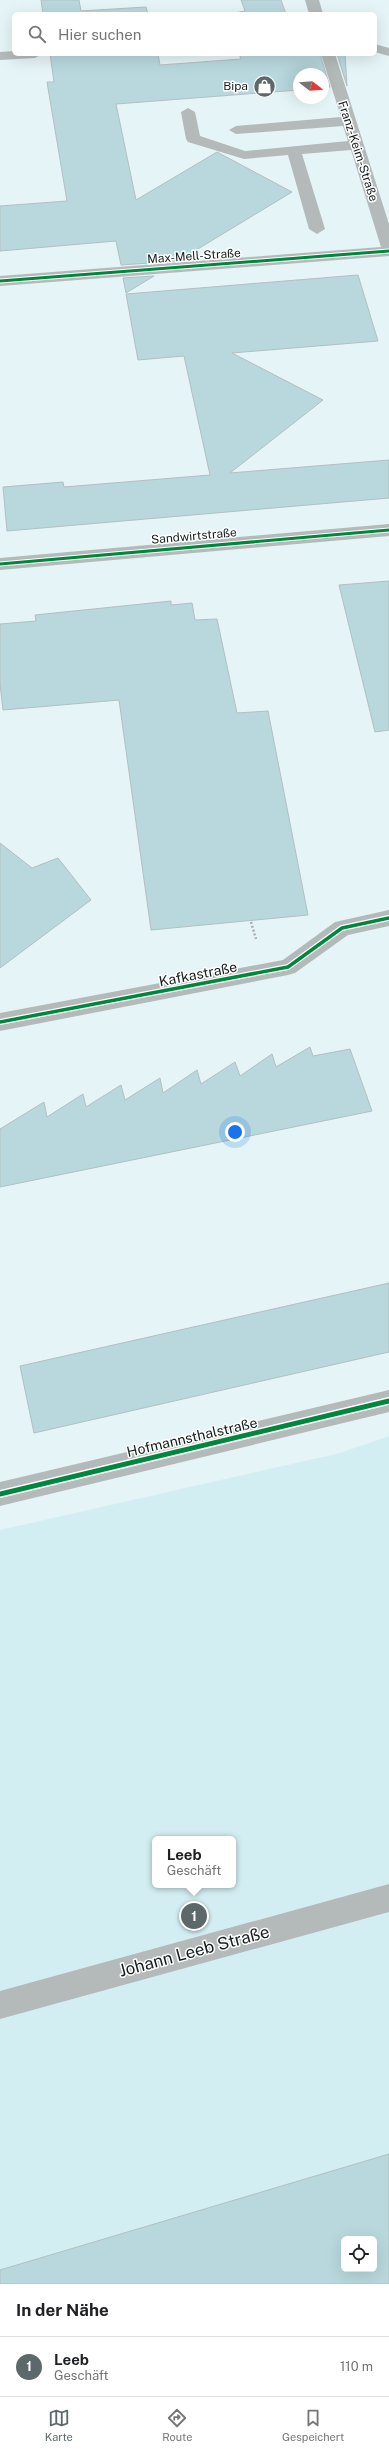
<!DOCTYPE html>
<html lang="de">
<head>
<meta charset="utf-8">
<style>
  :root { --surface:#fff; --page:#f2f2f2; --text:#202124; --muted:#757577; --line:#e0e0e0; --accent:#5c686a }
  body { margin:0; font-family:"Public Sans",sans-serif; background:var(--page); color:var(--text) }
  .controls { position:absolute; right:12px; bottom:12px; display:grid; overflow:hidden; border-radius:6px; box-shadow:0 4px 16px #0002 }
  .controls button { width:36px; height:36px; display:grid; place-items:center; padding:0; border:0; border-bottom:1px solid var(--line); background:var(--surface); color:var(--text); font:20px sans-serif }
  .compass { position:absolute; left:293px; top:68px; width:36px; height:36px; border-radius:50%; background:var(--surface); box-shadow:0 4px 16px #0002; rotate:107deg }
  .you { position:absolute; left:235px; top:1132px; width:14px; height:14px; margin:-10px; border:3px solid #fff; border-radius:50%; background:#1a73e8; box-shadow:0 0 0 6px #1a73e833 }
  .badge { display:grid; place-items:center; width:26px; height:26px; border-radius:50%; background:var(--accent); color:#fff; font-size:13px; font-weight:700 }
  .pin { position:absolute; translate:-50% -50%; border:2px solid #fff; box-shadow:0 1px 4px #0006 }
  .popup { position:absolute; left:152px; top:1836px; width:84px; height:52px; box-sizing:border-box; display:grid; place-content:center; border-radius:6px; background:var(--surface); filter:drop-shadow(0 1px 3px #0005); font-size:13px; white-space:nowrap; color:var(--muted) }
  .popup b { font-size:15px; color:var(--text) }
  .popup::after { content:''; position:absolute; left:50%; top:100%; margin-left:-8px; border:8px solid transparent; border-top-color:var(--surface) }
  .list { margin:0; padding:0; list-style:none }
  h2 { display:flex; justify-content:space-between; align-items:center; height:52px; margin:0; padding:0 16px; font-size:17px }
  h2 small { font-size:13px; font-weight:400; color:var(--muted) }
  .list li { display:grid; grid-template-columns:26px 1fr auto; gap:12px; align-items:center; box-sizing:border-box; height:60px; padding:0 16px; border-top:1px solid var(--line) }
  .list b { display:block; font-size:15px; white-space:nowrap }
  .list p { margin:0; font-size:13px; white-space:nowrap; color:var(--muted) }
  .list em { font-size:13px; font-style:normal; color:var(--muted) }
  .icon { flex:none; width:22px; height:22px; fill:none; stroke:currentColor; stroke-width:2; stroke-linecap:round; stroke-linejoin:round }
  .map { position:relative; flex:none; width:389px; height:2284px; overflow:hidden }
  .search { position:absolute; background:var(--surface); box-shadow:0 4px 16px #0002; left:12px; right:12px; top:12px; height:44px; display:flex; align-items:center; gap:10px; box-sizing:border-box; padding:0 14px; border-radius:6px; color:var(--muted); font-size:15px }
  .sheet { height:112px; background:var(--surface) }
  nav { display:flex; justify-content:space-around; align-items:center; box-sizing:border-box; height:56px; border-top:1px solid var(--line); background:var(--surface); font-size:11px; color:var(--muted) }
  nav a { display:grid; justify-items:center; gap:2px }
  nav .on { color:var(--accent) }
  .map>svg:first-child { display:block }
  .built { fill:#d3eef2; fill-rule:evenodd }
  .building { fill:#b8d8dd; stroke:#b3bfc1; fill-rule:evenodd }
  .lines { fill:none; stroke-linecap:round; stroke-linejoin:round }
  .path { stroke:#a9afaf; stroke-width:2.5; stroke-dasharray:2 2; stroke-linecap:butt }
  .minor { fill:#b4b9ba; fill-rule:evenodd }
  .cycleway-far2-casing { stroke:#fff; stroke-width:5 }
  .cycleway-far1-casing { stroke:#fff; stroke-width:6 }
  .cycleway-casing { stroke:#fff; stroke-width:8 }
  .cycleway-far2 { stroke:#00873e; stroke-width:3 }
  .cycleway-far1 { stroke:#00873e; stroke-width:3.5 }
  .cycleway { stroke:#00873e; stroke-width:5 }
  .labels { text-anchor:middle; stroke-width:3; stroke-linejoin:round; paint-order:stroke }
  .far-poi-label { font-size:12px; fill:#131d1e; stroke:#fff; text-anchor:end }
  .far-street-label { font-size:12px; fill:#131d1e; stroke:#fff }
  .street-label { font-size:14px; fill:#131d1e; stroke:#fff }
  .near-street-label { font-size:17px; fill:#131d1e; stroke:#fff }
</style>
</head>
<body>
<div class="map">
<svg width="389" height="2284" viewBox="0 0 389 2284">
  <rect width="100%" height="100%" fill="#e5f4f6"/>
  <path class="built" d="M 389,1436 L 389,2284 L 0,2284 L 0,1530 L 340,1453 ZM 155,1839 L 233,1839 L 233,1885 L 155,1885 ZM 344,2239 L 374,2239 L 374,2269 L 344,2269 Z"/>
  <path class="building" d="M 41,0 L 79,0 L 81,11 L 146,7 L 148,14 L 43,14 Z
    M 241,0 L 281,0 L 286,14 L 229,14 L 245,11 Z
    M 50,54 L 158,54 L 160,65 L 241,59 L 239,54 L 320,54 L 330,87 L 323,88 L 323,74 L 299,74 L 299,90 L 116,104 L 136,200 L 217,152 L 292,192 L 178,261 L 121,265 L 116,241 L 0,251 L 0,206 L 67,201 L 47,82 L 54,82 Z
    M 337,54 L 345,54 L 347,86 Z
    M 358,275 L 378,341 L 232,353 L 323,400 L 230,473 L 389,460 L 389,498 L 7,531 L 3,487 L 63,482 L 64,487 L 210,475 L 184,356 L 138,360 L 126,294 Z
    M 154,276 L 126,293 L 123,278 Z
    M 389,581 L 389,730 L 375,732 L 339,585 Z
    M 171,601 L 171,605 L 192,603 L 195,620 L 217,619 L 237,713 L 268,711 L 308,915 L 151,930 L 119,700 L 3,710 L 0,684 L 0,624 L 36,621 L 35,615 Z
    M 0,843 L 32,868 L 58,858 L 91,900 L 0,968 Z
    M 310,1047 L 313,1056 L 350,1049 L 372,1111 L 0,1187 L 0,1129 L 44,1102 L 47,1117 L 83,1094 L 86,1107 L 121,1085 L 125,1100 L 160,1078 L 163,1093 L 197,1070 L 201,1084 L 235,1062 L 240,1076 L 272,1054 L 276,1067 Z
    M 389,1283 L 389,1352 L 34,1433 L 20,1366 Z
    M 389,2154 L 389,2284 L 0,2284 L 0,2270 ZM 344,2239 L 374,2239 L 374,2269 L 344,2269 Z"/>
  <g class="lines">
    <path class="path" d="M 251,922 L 256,939"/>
    <path class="minor" d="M 305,0 L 319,0 L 323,14 L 309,14 Z
      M 375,44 L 389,48 L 389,56 L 375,52 Z
      M 14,51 L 14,54 L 42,54 L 35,58 L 0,60 L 0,52 Z
      M 321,54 L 335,54 L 389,224 L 389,256 L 0,286 L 0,276 L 381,247 L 351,150 L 302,154 L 325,229 L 317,234 L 309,229 L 288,155 L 244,159 L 188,142 L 186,139 L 181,112 L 188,108 L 195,112 L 200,136 L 245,151 L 348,141 L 343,126 L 236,134 L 229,130 L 236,126 L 341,117 Z
      M 389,524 L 389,536 L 0,570 L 0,558 Z
      M 389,910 L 389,926 L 348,935 L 295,973 L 288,975 L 0,1031 L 0,1013 L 283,960 L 335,922 Z
      M 389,1390 L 389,1412 L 0,1506 L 0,1482 Z
      M 389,1884 L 389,1912 L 0,2019 L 0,1991 Z"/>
    <defs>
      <path id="cycleway-far2" d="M 0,281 L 389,251
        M 0,564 L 389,530"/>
      <path id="cycleway-far1" d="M 0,1022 L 288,967 L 342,928 L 389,918"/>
      <path id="cycleway" d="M 0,1494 L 389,1401"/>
    </defs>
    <use href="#cycleway-far2" class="cycleway-far2-casing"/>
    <use href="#cycleway-far1" class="cycleway-far1-casing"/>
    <use href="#cycleway" class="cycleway-casing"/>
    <use href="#cycleway-far2" class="cycleway-far2"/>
    <use href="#cycleway-far1" class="cycleway-far1"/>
    <use href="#cycleway" class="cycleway"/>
  </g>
  <defs>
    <symbol id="shop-disc" viewBox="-11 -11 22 22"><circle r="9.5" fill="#5c686a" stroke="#fff"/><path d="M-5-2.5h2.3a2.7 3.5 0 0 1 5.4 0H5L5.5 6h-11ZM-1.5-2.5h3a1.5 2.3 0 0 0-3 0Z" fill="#fff"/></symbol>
  </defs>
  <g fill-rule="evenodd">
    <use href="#shop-disc" x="252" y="74" width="25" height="25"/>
  </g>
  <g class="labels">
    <g class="far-poi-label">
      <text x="248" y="90">Bipa</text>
    </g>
    <g class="far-street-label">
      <text transform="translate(358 151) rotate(72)" y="4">Franz-Keim-Straße</text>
      <text transform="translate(194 256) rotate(-4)" y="4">Max-Mell-Straße</text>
      <text transform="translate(194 536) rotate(-5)" y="4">Sandwirtstraße</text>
    </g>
    <g class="street-label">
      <text transform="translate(198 974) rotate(-11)" y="5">Kafkastraße</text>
      <text transform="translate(192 1437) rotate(-13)" y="5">Hofmannsthalstraße</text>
    </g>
    <g class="near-street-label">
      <text transform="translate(194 1951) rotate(-15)" y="6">Johann Leeb Straße</text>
    </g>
  </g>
</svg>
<div class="controls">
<button><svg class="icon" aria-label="locate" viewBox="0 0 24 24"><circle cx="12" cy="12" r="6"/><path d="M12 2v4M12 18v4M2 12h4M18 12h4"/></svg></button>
</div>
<svg class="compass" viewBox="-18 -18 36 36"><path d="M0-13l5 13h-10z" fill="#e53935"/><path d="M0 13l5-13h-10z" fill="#757577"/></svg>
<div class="you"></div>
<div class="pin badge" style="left:194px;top:1916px">1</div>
<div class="popup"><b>Leeb</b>Geschäft</div>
<div class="search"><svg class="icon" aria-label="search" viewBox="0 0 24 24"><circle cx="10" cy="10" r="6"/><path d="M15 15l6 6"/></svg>Hier suchen</div>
</div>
<section class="sheet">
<h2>In der Nähe<small></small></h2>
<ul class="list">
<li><span class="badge">1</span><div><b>Leeb</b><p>Geschäft</p></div><em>110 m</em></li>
</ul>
</section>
<nav>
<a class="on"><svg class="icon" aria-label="map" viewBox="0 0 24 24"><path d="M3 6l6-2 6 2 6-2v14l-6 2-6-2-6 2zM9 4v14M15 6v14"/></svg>Karte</a>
<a><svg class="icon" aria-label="directions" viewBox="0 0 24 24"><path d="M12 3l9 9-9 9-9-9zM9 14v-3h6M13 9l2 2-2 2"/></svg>Route</a>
<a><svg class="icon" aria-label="saved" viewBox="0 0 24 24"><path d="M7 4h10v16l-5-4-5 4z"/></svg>Gespeichert</a>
</nav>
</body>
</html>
